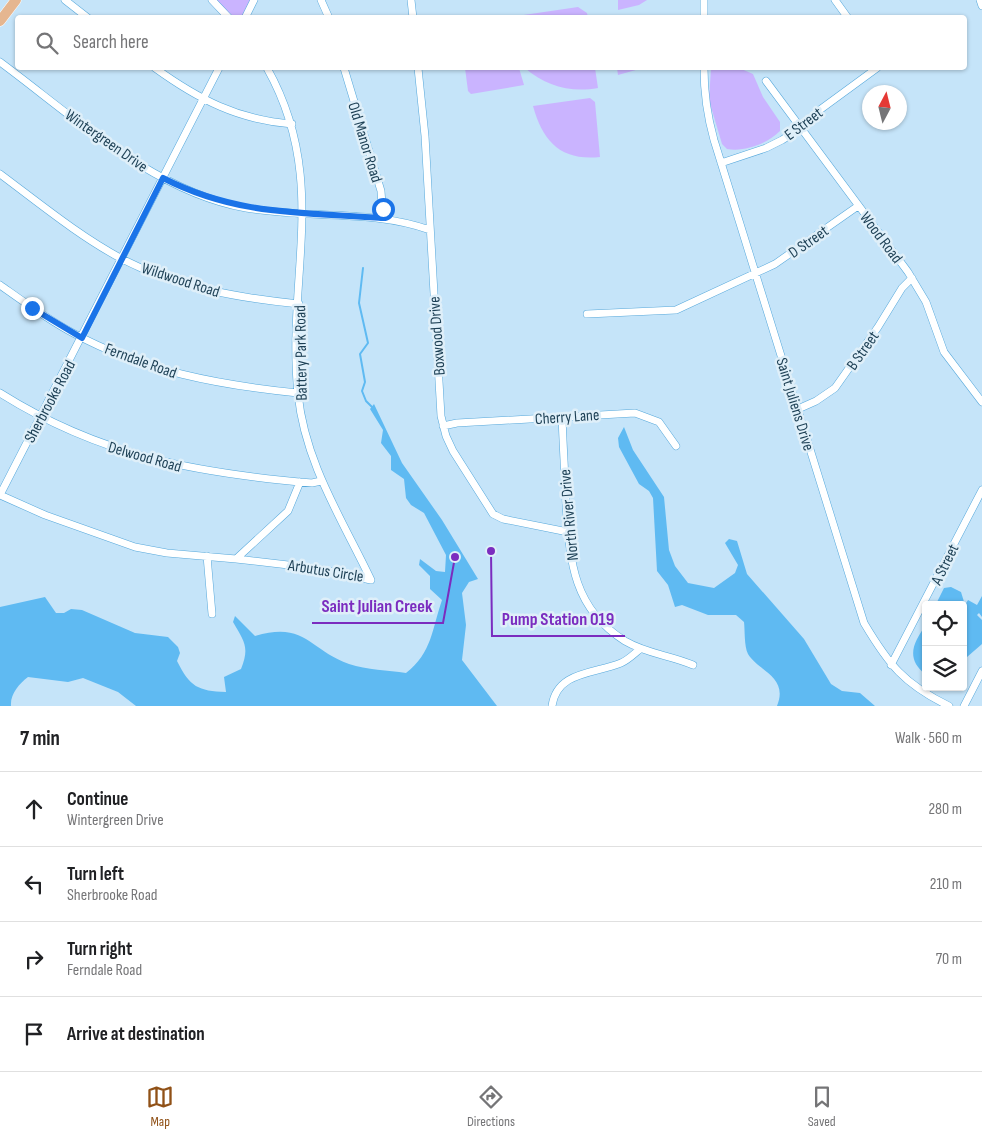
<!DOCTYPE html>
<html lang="en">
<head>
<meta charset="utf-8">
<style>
  :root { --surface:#fff; --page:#f6f6f6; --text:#202124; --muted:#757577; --line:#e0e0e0; --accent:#905117 }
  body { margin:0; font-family:"Sofia Sans Condensed",sans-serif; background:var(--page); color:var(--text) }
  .controls { position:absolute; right:15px; bottom:15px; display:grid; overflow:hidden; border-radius:5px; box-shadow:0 1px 4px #0004 }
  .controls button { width:45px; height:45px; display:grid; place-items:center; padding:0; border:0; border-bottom:1px solid var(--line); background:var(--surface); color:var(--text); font:25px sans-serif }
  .compass { position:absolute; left:862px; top:85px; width:45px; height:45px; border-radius:50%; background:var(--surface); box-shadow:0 1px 4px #0004; rotate:7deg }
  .stop { position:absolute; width:15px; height:15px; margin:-11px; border:4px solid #1a73e8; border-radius:50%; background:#fff }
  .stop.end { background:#1a73e8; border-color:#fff; box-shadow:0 1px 5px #0008 }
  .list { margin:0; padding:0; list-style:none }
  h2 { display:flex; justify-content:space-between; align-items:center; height:65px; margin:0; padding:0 20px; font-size:21px }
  h2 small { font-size:16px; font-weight:400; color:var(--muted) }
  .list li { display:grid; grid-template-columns:32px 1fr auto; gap:15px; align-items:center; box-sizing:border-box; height:75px; padding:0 20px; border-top:1px solid var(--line) }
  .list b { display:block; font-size:19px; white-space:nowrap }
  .list p { margin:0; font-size:16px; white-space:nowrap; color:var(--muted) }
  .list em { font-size:16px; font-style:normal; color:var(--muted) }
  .icon { flex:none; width:28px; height:28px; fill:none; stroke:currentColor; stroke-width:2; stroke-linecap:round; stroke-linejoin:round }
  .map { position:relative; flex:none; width:982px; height:706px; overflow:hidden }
  .search { position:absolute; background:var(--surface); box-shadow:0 1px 4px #0004; left:15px; right:15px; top:15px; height:55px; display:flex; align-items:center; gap:12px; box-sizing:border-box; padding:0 18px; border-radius:5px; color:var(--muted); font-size:19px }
  .sheet { height:365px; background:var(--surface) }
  nav { display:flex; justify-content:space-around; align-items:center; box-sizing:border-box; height:70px; border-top:1px solid var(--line); background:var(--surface); font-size:14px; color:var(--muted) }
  nav a { display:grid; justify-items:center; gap:2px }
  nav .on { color:var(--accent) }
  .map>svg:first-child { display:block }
  .green { fill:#cab4ff }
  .water { fill:#5fbaf2 }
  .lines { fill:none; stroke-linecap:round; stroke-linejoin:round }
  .stream { stroke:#5fbaf2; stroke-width:2 }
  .street-casing { stroke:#56a8db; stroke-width:8 }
  .primary-casing { stroke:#fff; stroke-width:11 }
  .street { stroke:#fff; stroke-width:7 }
  .primary { stroke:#e5b690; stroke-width:10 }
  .route { stroke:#1a73e8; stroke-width:6 }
  .labels { text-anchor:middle; stroke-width:5; stroke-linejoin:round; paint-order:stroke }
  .street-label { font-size:16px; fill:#1c3f54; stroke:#dfeff9 }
  .leader { fill:none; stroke:#7b2cbf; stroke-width:2 }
  .callout-dot { fill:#7b2cbf; stroke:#dfeff9; stroke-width:2 }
  .callout-label { font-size:18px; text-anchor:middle; font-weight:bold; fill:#7b2cbf; stroke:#dfeff9; stroke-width:5; stroke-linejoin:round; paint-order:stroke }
</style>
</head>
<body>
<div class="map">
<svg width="982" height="706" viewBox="0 0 982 706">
  <rect width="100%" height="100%" fill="#c5e4f9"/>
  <path class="green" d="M 215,0 L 251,0 L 242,18 L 234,17 Z
    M 618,0 L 647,0 L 639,5 L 618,10 Z
    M 578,7 L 587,13 L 588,17 L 510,17 Z
    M 465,68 L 519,68 L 524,85 L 471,94 L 468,91 Z
    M 525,68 L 595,68 L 598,88 C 571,93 545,86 525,68 Z
    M 617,68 L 643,68 L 618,75 Z
    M 711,68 L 739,68 L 753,74 L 763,97 L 780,122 L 780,131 C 767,144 745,152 727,149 L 722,144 L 709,100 Z
    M 590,98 L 595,102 L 600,157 C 561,161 543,142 533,106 Z"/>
  <path class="water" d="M 374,404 L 402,463 L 442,520 L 478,579 L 469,582 L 462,593 L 466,625 L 462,660 L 497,706 L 136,706 L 118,692 L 83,678 L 68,682 L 28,677 C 19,684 10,694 11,706 L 0,706 L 0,607 L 45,597 L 56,613 L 64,613 L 71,609 L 82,610 L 135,633 L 168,637 L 178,647 L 180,653 L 177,661 C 190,687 198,691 226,692 L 224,677 L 241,669 C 250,647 244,641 233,622 L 235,616 L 255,636 C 306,621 309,650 349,664 C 367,670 388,670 406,673 C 432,653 432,629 442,600 L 430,589 L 430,576 L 419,565 L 420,559 L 436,571 L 445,572 L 446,555 L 424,513 L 411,505 L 406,498 L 404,479 L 391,470 L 391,456 L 381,443 L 383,430 L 370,409 Z
    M 624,427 L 633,450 L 664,497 L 669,550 L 675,566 L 688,583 L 714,588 L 735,573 L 738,565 L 725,543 L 729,539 L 737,541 L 747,574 L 804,639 L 831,684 L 842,691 L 860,693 L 875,706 L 777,706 C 789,677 758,671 748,654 C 744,646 745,630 744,622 L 736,615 L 708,615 L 682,605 L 675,607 L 668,585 L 657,571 L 653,498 L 649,491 L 639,484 L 619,447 L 618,438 Z
    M 951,587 L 961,592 L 965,605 L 968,600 L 977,605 L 982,596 L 982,617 L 979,613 L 977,615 L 982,620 L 982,644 L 967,657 L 963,681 L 963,605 L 938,605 L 937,602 L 944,588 Z
    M 926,625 L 926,675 C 906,659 912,644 926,625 Z"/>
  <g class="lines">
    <path class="stream" d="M 363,268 L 359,303 L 368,343 L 360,354 L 365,382 L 362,391 L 366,401 L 374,409"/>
    <defs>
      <path id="street" d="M 65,0 L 88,18
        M 212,0 L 229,18
        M 321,0 L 329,18
        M 411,0 L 413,18
        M 704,0 L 704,18
        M 835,0 L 848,18
        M 980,0 L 982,6
        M 245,18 L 254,0
        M 0,62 C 73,116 154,192 246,208 C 307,219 371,209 430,230
        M 155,68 C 198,99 238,120 292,124
        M 344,68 L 381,191 L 383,218
        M 418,68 L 425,136 L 441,416 L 446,436 L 453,451 L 493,514 L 503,519 L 568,532
        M 704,68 C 704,93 707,115 714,140 L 864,623 C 889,665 904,684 949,706
        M 766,81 L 908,272 L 926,302 L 944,352 L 982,402
        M 721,163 L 766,148 L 782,140 L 801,128 L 821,109 L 877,68
        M 0,174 C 39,203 79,236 122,259 C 176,287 239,298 299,304
        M 0,285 C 24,302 47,319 73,333 C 143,371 219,385 298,393
        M 587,314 L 676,310 L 775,264 L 858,206
        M 0,393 C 100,456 196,473 312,483 L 321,481
        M 798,409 L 816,401 L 835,388 L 878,327 L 902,288 L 912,278
        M 562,416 C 563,445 565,475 566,504 C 570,560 572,608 625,641 C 647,654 670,655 693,665
        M 443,426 L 457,423 L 635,413 L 659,422 L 676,446
        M 0,495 L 219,68
        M 0,495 L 45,515 L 135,547 L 167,553 L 236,559 L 288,511 L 300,482
        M 207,556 L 212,614
        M 236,559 L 314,568 L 371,580 C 342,519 305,463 298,394 C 286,277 330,180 267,68
        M 891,665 L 982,490
        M 552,706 C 557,671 594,674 621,663 C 628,660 634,654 640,649
        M 964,706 L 982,671"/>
      <path id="primary" d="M 0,21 L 16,0"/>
    </defs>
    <use href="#street" class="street-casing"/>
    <use href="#primary" class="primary-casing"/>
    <use href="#street" class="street"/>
    <use href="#primary" class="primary"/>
  </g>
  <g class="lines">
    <path class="route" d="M 32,308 L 82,338 L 163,178 C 237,216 302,212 383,218 L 383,209"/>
  </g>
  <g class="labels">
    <g class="street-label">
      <text transform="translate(803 123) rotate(-37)" y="6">E Street</text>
      <text transform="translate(107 140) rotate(35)" y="6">Wintergreen Drive</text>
      <text transform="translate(366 142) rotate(73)" y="6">Old Manor Road</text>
      <text transform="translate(882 237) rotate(53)" y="6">Wood Road</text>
      <text transform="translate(808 241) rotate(-35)" y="6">D Street</text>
      <text transform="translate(181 279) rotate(18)" y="6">Wildwood Road</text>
      <text transform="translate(436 336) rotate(-94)" y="6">Boxwood Drive</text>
      <text transform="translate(862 350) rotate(-55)" y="6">B Street</text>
      <text transform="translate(300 353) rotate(-91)" y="6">Battery Park Road</text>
      <text transform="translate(141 360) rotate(20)" y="6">Ferndale Road</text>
      <text transform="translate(49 401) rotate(-62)" y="6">Sherbrooke Road</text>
      <text transform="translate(796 404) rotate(73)" y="6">Saint Juliens Drive</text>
      <text transform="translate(567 416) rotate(-4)" y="6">Cherry Lane</text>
      <text transform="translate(145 456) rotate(16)" y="6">Delwood Road</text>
      <text transform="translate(568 515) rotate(-95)" y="6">North River Drive</text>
      <text transform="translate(944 564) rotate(-64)" y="6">A Street</text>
      <text transform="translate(326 570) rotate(9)" y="6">Arbutus Circle</text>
    </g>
  </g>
  <path class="leader" d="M455 557L443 623H312M491 551L492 636H625"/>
  <g class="callout-dot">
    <circle cx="455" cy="557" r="5"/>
    <circle cx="491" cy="551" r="5"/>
  </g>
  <g class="callout-label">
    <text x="377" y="612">Saint Julian Creek</text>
    <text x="558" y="625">Pump Station 019</text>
  </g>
</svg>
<div class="controls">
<button><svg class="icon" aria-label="locate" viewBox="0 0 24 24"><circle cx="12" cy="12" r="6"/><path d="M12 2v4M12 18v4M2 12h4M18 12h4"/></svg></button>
<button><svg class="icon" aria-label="layers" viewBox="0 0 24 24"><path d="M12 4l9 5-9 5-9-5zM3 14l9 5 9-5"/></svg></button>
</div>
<svg class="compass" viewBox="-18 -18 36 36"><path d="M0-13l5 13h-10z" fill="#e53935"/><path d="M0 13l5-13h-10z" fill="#757577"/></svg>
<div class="stop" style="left:383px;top:209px"></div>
<div class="stop end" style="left:32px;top:308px"></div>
<div class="search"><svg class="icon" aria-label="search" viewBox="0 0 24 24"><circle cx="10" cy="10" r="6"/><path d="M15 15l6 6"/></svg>Search here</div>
</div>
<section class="sheet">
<h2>7 min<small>Walk · 560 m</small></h2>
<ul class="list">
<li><svg class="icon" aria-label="ahead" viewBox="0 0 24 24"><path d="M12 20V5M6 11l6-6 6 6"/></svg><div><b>Continue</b><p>Wintergreen Drive</p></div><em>280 m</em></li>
<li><svg class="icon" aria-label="left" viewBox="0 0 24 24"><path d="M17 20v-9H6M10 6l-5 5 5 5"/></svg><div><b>Turn left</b><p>Sherbrooke Road</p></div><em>210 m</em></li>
<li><svg class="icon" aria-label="right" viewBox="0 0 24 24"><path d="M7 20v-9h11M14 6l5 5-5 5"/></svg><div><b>Turn right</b><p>Ferndale Road</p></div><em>70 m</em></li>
<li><svg class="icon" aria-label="arrive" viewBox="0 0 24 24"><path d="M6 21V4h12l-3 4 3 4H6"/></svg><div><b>Arrive at destination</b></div></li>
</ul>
</section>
<nav>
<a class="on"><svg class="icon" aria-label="map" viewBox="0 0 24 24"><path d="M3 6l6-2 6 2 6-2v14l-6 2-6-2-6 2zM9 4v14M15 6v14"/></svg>Map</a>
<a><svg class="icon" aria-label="directions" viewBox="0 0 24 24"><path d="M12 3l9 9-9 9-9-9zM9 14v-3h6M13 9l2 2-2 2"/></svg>Directions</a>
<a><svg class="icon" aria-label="saved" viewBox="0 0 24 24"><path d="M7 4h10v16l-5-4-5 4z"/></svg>Saved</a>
</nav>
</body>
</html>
